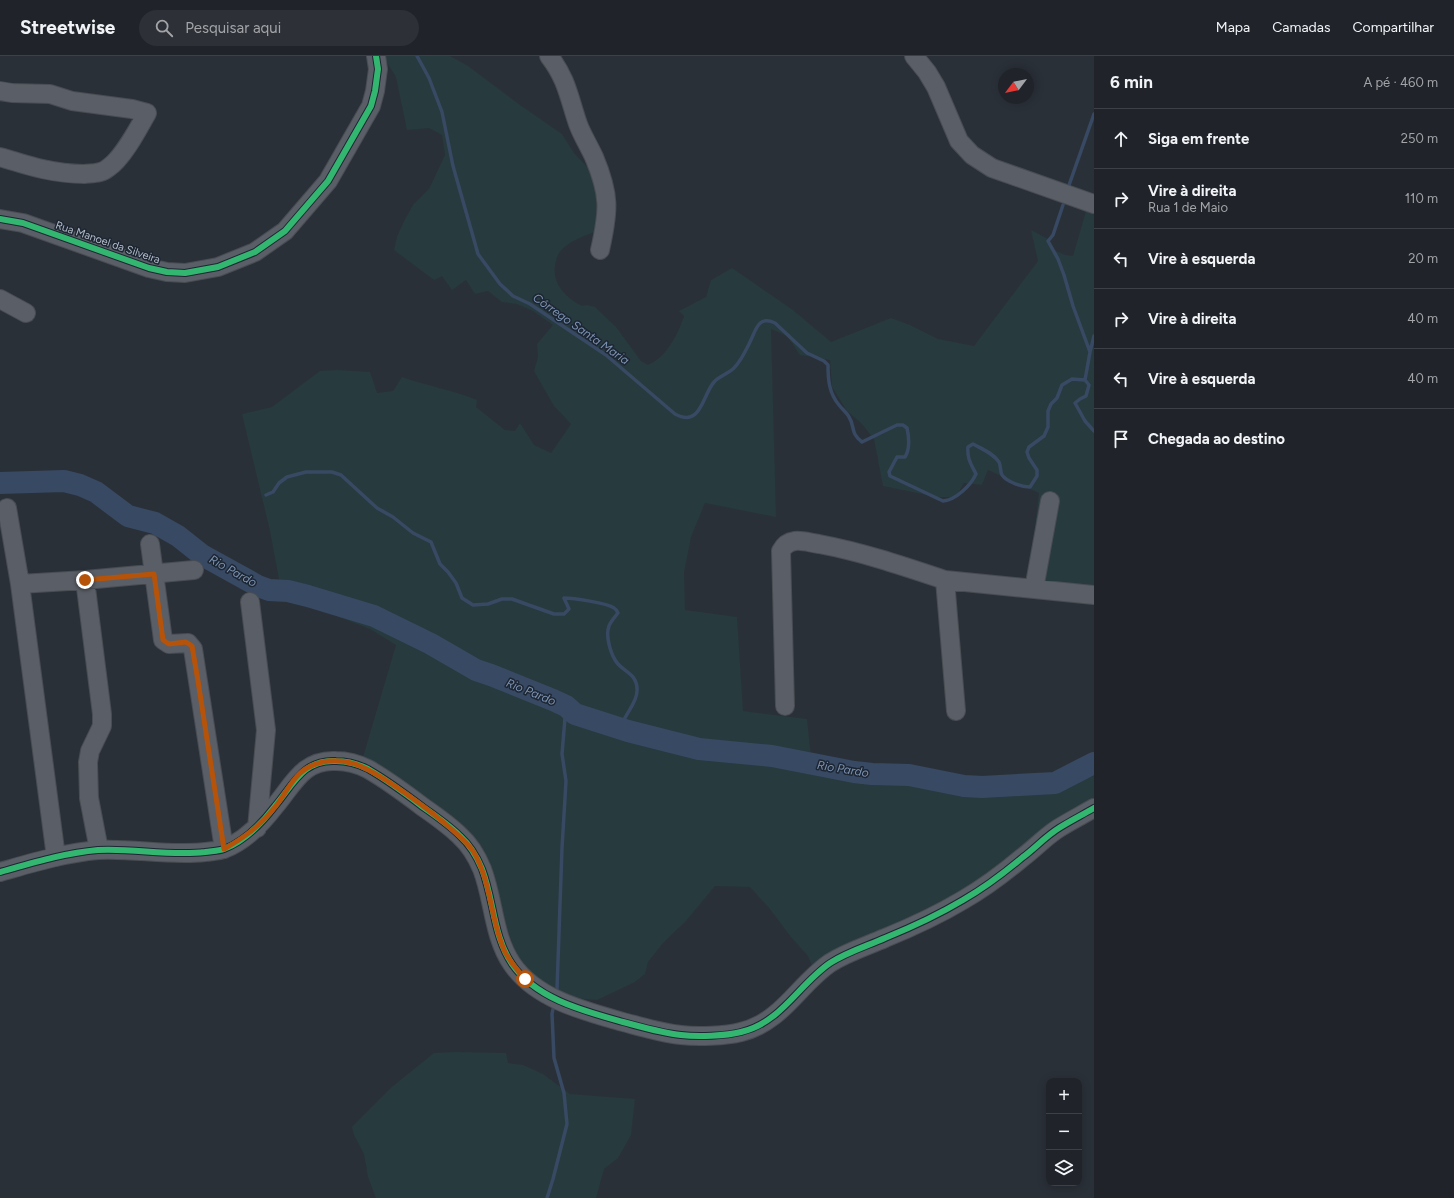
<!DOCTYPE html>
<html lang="pt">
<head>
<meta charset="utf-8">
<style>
  :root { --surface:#20242a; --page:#2d3036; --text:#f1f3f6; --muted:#a2a4a8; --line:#3d4147 }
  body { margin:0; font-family:Figtree,sans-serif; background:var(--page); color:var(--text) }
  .controls { position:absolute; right:12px; bottom:12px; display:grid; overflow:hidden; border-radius:8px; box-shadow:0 2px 10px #0003 }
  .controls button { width:36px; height:36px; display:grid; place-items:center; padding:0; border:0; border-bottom:1px solid var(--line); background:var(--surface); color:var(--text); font:20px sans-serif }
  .compass { position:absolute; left:998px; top:12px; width:36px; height:36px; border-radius:50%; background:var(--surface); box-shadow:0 2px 10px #0003; rotate:238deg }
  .stop { position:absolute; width:12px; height:12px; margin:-9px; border:3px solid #b45309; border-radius:50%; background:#fff }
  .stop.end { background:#b45309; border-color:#fff; box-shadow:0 1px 4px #0008 }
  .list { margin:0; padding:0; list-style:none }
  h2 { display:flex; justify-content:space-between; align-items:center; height:52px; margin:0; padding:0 16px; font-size:17px }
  h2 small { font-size:13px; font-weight:400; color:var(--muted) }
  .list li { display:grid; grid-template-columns:26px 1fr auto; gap:12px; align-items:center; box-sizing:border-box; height:60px; padding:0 16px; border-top:1px solid var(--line) }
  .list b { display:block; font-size:15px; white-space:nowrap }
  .list p { margin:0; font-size:13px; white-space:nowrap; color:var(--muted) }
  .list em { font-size:13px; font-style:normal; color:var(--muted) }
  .icon { flex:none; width:22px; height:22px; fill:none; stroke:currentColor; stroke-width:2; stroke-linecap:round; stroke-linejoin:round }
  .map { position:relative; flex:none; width:1094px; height:1142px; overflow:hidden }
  header { display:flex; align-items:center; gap:24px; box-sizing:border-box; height:56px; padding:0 20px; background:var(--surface); border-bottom:1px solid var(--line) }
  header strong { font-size:19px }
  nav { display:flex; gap:22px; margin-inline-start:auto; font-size:14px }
  .search { width:280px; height:36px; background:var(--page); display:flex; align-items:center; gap:10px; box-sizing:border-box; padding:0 14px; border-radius:22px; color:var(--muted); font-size:15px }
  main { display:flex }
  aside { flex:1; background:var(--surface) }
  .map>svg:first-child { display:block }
  .green { fill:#273a3e }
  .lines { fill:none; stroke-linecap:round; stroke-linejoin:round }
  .stream { stroke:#384963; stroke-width:3.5 }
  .river { stroke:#384963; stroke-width:22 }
  .minor-casing { stroke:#484c53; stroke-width:20 }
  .minor { stroke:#5a5e66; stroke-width:18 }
  .cycleway-casing { stroke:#1d2633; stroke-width:8 }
  .cycleway { stroke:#33b770; stroke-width:6 }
  .route { stroke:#b45309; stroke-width:5 }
  .labels { text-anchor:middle; stroke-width:3; stroke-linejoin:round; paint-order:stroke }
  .street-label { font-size:11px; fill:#b4bcc9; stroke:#1d2633 }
  .water-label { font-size:12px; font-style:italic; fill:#7c92b1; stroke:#1d2633 }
</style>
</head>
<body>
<header>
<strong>Streetwise</strong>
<div class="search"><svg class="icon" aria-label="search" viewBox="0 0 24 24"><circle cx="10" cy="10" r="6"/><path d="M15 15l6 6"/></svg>Pesquisar aqui</div>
<nav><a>Mapa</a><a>Camadas</a><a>Compartilhar</a></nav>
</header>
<main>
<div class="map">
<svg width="1094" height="1142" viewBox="0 0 1094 1142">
  <rect width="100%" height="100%" fill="#2a3038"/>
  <path class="green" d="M 383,0 L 450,0 L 468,10 L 520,49 L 562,78 L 574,97 L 588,112 L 594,111 L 595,136 L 598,150 L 597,177 L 594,176 C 582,181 567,186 559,197 C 557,200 556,205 555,209 C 552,228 566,242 582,250 L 587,249 L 595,251 L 616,271 L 641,305 L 648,309 C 667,301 678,278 684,260 L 679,255 L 706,241 L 711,224 L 732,212 L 793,254 L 831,286 L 891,262 L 910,269 L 938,283 L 974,290 L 1038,205 L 1031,174 L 1048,183 L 1054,194 L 1065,199 L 1073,200 L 1087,152 L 1094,154 L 1094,540 L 1033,533 L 1036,462 L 1039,437 L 988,414 L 982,429 L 964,427 L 956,441 L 937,441 L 883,430 L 874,383 L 861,367 L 847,355 L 832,331 L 830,304 L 800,299 L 787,280 L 771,273 L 776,461 L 705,447 L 691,481 L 684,516 L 685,554 L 737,561 L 743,655 L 807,663 L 812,711 L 882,714 L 968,730 L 1057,728 L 1094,720 L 1094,753 L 952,849 L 814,914 L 808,900 L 791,881 L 770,853 L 750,831 L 715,830 L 686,865 L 663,887 L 648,906 L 645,918 L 635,926 L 597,944 L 549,940 L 517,901 L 482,799 L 363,701 L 396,589 L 370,573 L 282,539 L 270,475 L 242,358 L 272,351 L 320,315 L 338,314 L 370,316 L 377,337 L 393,335 L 402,321 C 427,330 453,334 477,344 L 476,351 L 505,374 L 515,375 L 520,367 L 534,389 L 551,397 L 571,368 L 554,350 L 534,315 L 538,301 L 537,288 L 553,269 L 533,255 L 517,248 L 502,246 L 488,235 L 475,238 L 466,224 L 452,234 L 442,220 L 434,224 L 394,194 L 397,181 L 404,165 L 413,149 L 429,133 L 445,99 L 442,79 L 429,72 L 407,74 L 396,21 Z
    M 456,996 L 506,997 L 508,1007 L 523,1009 L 543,1018 L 570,1038 L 635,1043 L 631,1079 L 618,1102 L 604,1113 L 596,1142 L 376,1142 L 368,1121 L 364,1098 L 354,1079 L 352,1071 L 393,1030 L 434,997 Z"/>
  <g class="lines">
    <path class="stream" d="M 417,0 L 429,22 L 442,56 L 453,110 L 478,198 L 500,228 L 513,240 L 530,248 L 606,299 L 675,358 C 701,372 702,340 714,326 C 719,320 728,318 734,312 C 741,305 746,294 750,286 C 756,274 758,259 775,267 L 807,297 L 824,305 L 828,309 C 828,324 829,337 839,349 C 842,353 847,357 849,361 C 855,370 850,377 862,386 L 897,369 L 903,369 L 907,372 C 909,381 910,393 905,401 L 897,401 L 889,416 L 890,420 L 943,445 C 956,444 971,429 976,418 C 971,408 967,403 968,391 L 973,388 C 982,393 993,397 999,406 C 1001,410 1000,415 1002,419 C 1007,426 1022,431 1030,431 L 1037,420 L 1037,414 L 1029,402 L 1027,396 L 1029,391 L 1044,380 L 1048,371 L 1048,355 L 1051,348 L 1057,342 L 1062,329 L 1072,323 L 1085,324 L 1089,329 L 1086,340 L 1080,343 L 1075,347 L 1085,365 L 1094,375
      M 1068,132 L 1094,58
      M 1063,149 L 1053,179 L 1048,185 L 1058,203 L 1064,219 L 1073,250 L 1090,296
      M 1085,324 L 1090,296 L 1094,280
      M 266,439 L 273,436 L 279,427 L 287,421 L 306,416 L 332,416 L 341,419 L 377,452 L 393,461 L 413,477 L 431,486 L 440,508 L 448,516 L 456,527 L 462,542 L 473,549 L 488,548 L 502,543 L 512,543 L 554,558 L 564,558 L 569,553 L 564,542 C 573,542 607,547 614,552 C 616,553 617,555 618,557 C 615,561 611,565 609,570 C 605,580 611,600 618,608 C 626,617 638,619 637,635 C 637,646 627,656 623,666 L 628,675
      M 557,933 L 562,792 L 566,725 L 562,698 L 566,650
      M 547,1142 L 553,1123 L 567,1068 L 564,1037 L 554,1002 L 552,958 L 554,948"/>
    <path class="river" d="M 0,427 L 64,425 L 80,429 L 96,436 L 128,460 L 155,467 L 178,480 L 202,499 L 258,530 L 269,534 L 288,535 L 308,540 L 374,560 L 431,588 L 476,614 L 491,619 L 553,644 L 566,650 L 575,658 L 628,675 L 699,693 L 772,700 L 854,716 L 872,718 L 909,719 L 964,730 L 982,731 L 1055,727 L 1094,707"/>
    <defs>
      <path id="minor" d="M 549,0 C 567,23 569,42 578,68 C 582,79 589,90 594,101 C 610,139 609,154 600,194
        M 914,0 L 927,16 L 936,31 L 959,85 L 972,99 L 992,112 L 1094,148
        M 0,35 L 12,37 L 50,38 L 72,45 L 132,53 L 147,57 C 138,73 123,102 108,112 C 101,118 93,117 84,118 C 54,118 29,110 0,101
        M 0,163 L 23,167 L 149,212 L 167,216 L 185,217 L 218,211 L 255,196 L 285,175 L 328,125 L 371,50 L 375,35 L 378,13 L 376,0
        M 0,243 L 26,257
        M 7,452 L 20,528 L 56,801
        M 150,488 L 163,584 L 169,588 L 188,587 L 193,593 L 224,793
        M 85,524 L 102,658 L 102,670 L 90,695 L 88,706 L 89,742 L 99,794
        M 20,528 L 85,524 L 194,514
        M 1034,533 L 1050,445
        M 250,546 L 266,674 L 257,772
        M 785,650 L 781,495 C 784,489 788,486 795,485 C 802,484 811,487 819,488 C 862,496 903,510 945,524
        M 956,655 L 945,524 L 1094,539
        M 0,816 C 32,807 64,797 98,794 C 133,792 169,800 205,796 C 211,795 219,795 224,793 C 245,785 262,767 275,750 C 293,729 303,703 336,705 C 347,705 358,708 368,713 C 387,724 406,738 423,751 C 436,760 449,769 460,780 C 470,789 477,801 482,813 C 494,844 493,880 512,908 C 536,943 584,955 623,966 C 642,971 662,977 681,979 C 697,981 726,980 741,976 C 782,966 798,929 830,907 C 847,896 867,890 885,882 C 912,871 938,859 963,844 C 984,832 1004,817 1023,801 C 1035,792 1046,780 1059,772 C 1070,765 1082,759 1094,752"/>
    </defs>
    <use href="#minor" class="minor-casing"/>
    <use href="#minor" class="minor"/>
    <defs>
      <path id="cycleway" d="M 0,163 L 23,167 L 149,212 L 167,216 L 185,217 L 218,211 L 255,196 L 285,175 L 328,125 L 371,50 L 375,35 L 378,13 L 376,0
        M 0,816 C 32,807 64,797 98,794 C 133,792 169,800 205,796 C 211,795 219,795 224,793 C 245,785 262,767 275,750 C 293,729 303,703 336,705 C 347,705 358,708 368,713 C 387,724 406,738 423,751 C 436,760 449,769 460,780 C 470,789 477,801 482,813 C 494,844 493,880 512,908 C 536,943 584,955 623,966 C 642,971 662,977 681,979 C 697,981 726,980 741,976 C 782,966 798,929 830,907 C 847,896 867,890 885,882 C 912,871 938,859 963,844 C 984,832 1004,817 1023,801 C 1035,792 1046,780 1059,772 C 1070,765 1082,759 1094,752"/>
    </defs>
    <use href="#cycleway" class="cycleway-casing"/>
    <use href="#cycleway" class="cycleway"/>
  </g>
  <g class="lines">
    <path class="route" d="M 85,524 L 154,518 L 163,584 L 169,588 L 186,586 L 192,590 L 198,625 L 224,793 C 245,781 260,770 275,751 C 285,739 293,720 307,712 C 321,704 336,703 351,707 C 376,712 459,774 473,795 C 492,826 490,864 505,896 C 510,906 517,914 525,923"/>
  </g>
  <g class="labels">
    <g class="street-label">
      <text transform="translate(108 186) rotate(19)" y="4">Rua Manoel da Silveira</text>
    </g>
    <g class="water-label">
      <text transform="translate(581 273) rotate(35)" y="4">Córrego Santa Maria</text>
      <text transform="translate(233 515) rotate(29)" y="4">Rio Pardo</text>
      <text transform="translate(531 636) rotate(22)" y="4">Rio Pardo</text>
      <text transform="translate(843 713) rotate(9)" y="4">Rio Pardo</text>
    </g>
  </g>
</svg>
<div class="controls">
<button>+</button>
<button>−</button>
<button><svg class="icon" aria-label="layers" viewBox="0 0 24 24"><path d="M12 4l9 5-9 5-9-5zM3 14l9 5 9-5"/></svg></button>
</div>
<svg class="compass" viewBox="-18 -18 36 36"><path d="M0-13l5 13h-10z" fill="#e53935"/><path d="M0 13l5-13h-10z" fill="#a2a4a8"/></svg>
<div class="stop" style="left:525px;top:923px"></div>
<div class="stop end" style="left:85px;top:524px"></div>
</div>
<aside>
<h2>6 min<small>A pé · 460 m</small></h2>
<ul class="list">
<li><svg class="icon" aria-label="ahead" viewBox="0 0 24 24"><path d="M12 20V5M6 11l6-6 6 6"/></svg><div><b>Siga em frente</b></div><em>250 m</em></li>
<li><svg class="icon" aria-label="right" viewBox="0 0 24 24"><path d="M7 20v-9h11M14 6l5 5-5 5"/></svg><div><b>Vire à direita</b><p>Rua 1 de Maio</p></div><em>110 m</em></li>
<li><svg class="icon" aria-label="left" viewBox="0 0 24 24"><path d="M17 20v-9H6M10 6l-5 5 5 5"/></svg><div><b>Vire à esquerda</b></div><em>20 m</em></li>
<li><svg class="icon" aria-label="right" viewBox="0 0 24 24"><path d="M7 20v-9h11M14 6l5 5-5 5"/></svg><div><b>Vire à direita</b></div><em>40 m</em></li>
<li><svg class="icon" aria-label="left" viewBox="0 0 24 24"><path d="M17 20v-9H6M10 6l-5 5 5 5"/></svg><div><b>Vire à esquerda</b></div><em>40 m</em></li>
<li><svg class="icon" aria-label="arrive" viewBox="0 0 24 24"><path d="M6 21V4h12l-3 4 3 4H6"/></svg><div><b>Chegada ao destino</b></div></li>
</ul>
</aside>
</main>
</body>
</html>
